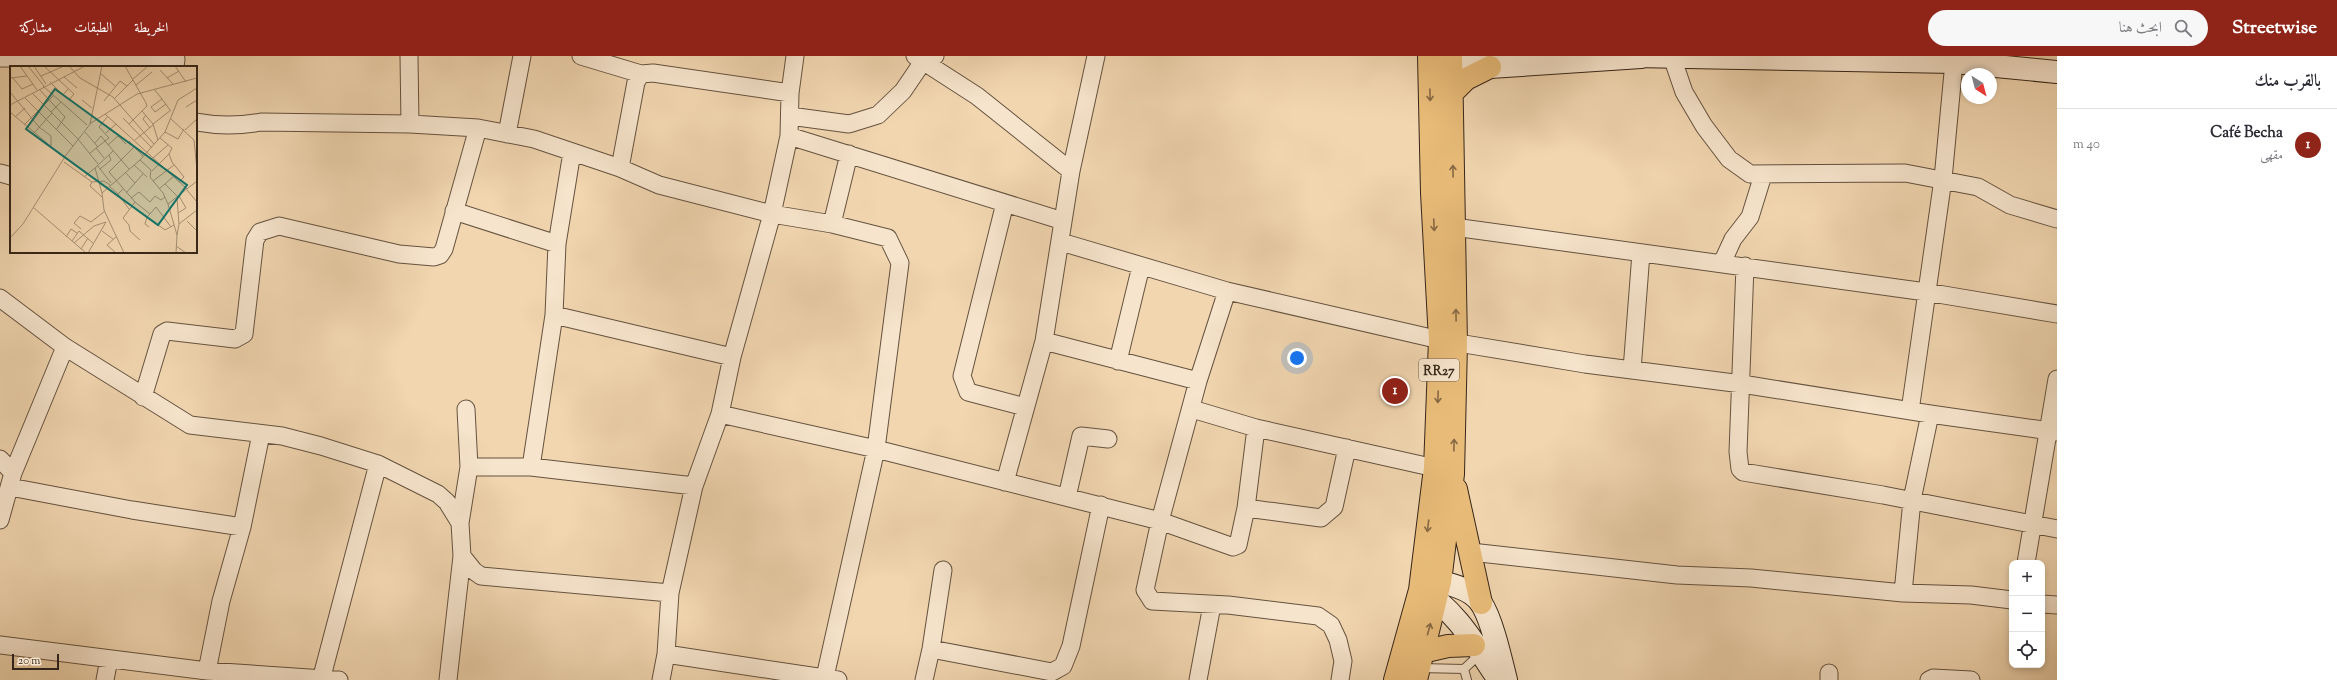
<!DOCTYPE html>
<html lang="ar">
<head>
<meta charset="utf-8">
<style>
  :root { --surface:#fff; --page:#f7f7f7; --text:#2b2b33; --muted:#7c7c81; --line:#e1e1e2; --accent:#8f2418 }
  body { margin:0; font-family:"Sorts Mill Goudy",Amiri,serif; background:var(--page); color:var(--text); direction:rtl }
  .controls { position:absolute; right:12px; bottom:12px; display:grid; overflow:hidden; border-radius:8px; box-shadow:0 2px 6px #0003 }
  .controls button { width:36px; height:36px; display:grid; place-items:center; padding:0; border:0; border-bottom:1px solid var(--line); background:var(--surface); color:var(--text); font:20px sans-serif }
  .compass { position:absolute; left:1961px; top:12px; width:36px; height:36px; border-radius:50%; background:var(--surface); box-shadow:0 2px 6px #0003; rotate:144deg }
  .scale { position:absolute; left:12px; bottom:10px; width:47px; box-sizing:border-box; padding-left:4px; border:2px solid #362619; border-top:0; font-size:11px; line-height:14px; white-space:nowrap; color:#362619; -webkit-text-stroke:3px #f6e4cc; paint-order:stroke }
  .you { position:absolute; left:1297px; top:302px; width:14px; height:14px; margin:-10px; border:3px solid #fff; border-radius:50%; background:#1a73e8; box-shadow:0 0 0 6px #1a73e833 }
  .badge { display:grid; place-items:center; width:26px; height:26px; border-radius:50%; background:var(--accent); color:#fff; font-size:13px; font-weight:700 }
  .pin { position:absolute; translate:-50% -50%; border:2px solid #fff; box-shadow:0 1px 4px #0006 }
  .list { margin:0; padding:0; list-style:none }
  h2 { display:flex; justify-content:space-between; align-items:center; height:52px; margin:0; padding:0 16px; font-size:17px }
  h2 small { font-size:13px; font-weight:400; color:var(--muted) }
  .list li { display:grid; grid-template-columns:26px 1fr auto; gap:12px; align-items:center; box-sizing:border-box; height:72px; padding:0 16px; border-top:1px solid var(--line) }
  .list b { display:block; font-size:15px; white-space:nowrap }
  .list p { margin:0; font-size:13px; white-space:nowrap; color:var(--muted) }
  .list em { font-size:13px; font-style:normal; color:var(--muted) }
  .icon { flex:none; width:22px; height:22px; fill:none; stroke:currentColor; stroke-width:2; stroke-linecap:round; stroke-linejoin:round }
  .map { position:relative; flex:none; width:2057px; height:624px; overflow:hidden; direction:ltr }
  header { display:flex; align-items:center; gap:24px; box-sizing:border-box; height:56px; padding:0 20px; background:var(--accent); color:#fff }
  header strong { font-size:19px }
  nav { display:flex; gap:22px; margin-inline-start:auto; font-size:14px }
  .search { width:280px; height:36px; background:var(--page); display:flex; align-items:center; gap:10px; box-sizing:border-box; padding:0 14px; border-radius:22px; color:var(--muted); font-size:15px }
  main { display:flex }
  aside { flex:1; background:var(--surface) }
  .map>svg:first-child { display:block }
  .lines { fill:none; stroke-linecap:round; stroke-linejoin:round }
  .lane-casing { stroke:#65523f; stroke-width:10 }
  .street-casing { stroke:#65523f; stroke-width:19 }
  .secondary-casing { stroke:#362619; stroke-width:24 }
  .highway-casing { stroke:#362619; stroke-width:24 }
  .lane { stroke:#f6e4cc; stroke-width:8 }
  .street { stroke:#f6e4cc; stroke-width:17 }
  .secondary { stroke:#f6e4cc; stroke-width:22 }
  .highway { stroke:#e8bb78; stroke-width:22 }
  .oneway { stroke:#866944 }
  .labels { text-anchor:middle; stroke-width:4; stroke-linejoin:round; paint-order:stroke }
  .shield { fill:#f6e4cc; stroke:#705f4f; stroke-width:1 }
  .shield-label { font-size:13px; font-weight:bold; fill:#362619 }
  .inset-road { fill:none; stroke:#a69074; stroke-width:1 }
  .view { fill:#0f766e; fill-opacity:0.15; stroke:#0f766e; stroke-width:2 }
  .inset-edge { fill:none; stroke:#362619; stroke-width:2 }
</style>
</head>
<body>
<header>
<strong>Streetwise</strong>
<div class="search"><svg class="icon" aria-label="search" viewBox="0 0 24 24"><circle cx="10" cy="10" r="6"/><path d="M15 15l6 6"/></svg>ابحث هنا</div>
<nav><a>الخريطة</a><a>الطبقات</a><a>مشاركة</a></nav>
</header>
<main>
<aside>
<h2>بالقرب منك<small></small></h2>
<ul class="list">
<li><span class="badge">1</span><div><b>Café Becha</b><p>مقهى</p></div><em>40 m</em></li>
</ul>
</aside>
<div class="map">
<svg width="2057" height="624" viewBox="0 0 2057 624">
  <rect width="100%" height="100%" fill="#f1d6b0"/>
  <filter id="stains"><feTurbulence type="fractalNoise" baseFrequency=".005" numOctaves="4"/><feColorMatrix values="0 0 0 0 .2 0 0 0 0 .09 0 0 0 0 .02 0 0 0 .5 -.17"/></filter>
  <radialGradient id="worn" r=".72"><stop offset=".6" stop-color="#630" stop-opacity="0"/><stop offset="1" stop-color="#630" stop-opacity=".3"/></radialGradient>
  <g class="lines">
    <defs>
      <path id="lane" d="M 1420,612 L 1464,613 L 1480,598
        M 1464,613 L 1467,624"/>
      <path id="street" d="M 409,0 L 410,68 L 478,72 L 534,83 L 620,112 L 659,129 L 772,158 L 832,168 L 888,182 L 900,207 L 876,393 L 825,621
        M 581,0 L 641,18
        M 915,0 L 977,40 L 1071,115 L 1044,285 L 1005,426
        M 1672,1 L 1684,36 L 1704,70 L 1729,103 L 1750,118 L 1905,117 L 1978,131 L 2010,149 L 2057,163
        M 0,2 L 176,3 L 175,11
        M 790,60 L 849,68 L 878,59 L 903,35 L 922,7 L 935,0
        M 196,66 C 218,70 239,70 261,66 L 410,68
        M 507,78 L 522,0
        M 789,80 L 1063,165
        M 620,112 L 636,26 L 641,18 L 653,17 L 790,37
        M 1071,115 L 1096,0
        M 0,117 L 11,120
        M 1005,147 L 962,320 L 968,336 L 1025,351
        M 454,155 L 557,188
        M 832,168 L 849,98
        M 1454,171 L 1926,236 L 2057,258
        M 1061,186 L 1227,235 L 1440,284 L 1585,308 L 1742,328 L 1930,358 L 2057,376
        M 1722,207 L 1733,183 L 1750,161 L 1763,119
        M 1745,210 L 1738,396 L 1740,413 L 1743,416 L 1883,439 L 2057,473
        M 0,242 L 65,291 L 190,369 L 282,380 L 321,390 L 378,408 L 438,438 L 447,446 L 460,467 L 462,500 L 474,515 L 481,520 L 670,537 L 666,598 L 661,624
        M 554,259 L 732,301
        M 1044,285 L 1198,325
        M 1118,305 L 1141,210
        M 1632,314 L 1641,197
        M 143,341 L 162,278 L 167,275 L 235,283 L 244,278 L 255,184 L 260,176 L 279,170 L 399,198 L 434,201 L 440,199 L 444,193 L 478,72
        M 1192,353 L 1256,372 L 1435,412
        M 1910,355 L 1943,123 L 1954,6
        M 720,358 L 876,393 L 1160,465 L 1198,325 L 1227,235
        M 1256,372 L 1246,452 L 1238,489 L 1233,491 L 1160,465 L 1145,534 L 1152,545 L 1228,549 L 1318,560 L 1331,569 L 1338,584 L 1343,605 L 1340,624
        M 0,403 L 13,417
        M 469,411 L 531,411 L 694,430
        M 531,411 L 554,259 L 557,188 L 572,96
        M 10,431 L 132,454 L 242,471
        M 1067,441 L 1081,380 L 1108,383
        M 1246,452 L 1321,462 L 1334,451 L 1347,392
        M 0,464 L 13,417 L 65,291
        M 460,467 L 469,411 L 466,353
        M 1471,496 L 1677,519 L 1751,522 L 1903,537 L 1971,539 L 2012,544
        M 2026,507 L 2057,323
        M 670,537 L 694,430 L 720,358 L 732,301 L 772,158 L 789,80 L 790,37 L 795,0
        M 1903,537 L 1912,444 L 1930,358
        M 2042,548 L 2057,549
        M 0,589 L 207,615 L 339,624
        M 931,593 L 1052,616 L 1063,610 L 1071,590 L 1101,449
        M 666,598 L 838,624
        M 207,615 L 221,545 L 242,471 L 261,378
        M 105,624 L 109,603
        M 321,624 L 378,408
        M 448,624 L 462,500
        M 924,624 L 931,593 L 943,514
        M 1198,624 L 1212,549
        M 1829,624 L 1829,617
        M 1929,624 L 1933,622 L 1971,624"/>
      <path id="secondary" d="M 1634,0 L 1954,6 L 2057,16
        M 1433,10 L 1490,11 L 1641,1
        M 1422,522 C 1440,526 1470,530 1481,547 C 1492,563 1501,604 1506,624
        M 1421,534 C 1456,553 1477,592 1499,624"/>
      <path id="highway" d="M 1452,37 L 1466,23 L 1490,11
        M 1456,433 L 1481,547
        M 1422,596 L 1448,590 L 1474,589
        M 1395,624 L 1420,534 L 1435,412 L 1440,284 L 1432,137 L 1429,0
        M 1416,624 L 1440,526 L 1453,418 L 1456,288 L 1451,0"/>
    </defs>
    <use href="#lane" class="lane-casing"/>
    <use href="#street" class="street-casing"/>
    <use href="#secondary" class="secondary-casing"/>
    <use href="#highway" class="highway-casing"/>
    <use href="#lane" class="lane"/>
    <use href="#street" class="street"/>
    <use href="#secondary" class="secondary"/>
    <use href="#highway" class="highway"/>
  </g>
  <defs><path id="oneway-shaft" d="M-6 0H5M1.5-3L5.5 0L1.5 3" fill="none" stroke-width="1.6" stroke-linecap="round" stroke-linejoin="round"/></defs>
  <g class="oneway">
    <use href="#oneway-shaft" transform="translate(1430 39) rotate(89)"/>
    <use href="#oneway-shaft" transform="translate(1453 115) rotate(-91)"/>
    <use href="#oneway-shaft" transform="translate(1434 169) rotate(87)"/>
    <use href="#oneway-shaft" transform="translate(1456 259) rotate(-91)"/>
    <use href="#oneway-shaft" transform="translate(1438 341) rotate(92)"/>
    <use href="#oneway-shaft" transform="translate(1454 389) rotate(-89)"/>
    <use href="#oneway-shaft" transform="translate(1428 470) rotate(97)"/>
    <use href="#oneway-shaft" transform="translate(1429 573) rotate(-75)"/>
  </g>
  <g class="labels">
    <rect class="shield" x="1419" y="303" width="40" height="22" rx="3"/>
    <g class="shield-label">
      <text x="1439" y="319">RR27</text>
    </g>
  </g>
  <g transform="translate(10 10)">
    <rect width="187" height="187" fill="#f1d6b0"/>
    <path class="inset-road" d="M 10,0 L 27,24M 18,0 L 34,20M 24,0 L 36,18M 34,0 L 64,28 L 59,34M 59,0 L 70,12 L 103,31 L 123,54 L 119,58M 115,0 L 136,37 L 137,40 L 132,45 L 143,58 L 148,74M 165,0 L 176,16M 150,4 L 163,18M 90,7 L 105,20M 31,10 L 54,0M 2,11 L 12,23 L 23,18M 54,11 L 67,22M 0,12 L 17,10M 157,12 L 169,5M 123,13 L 138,0M 40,16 L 53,29 L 58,23M 126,19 L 142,6M 33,20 L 77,59M 29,23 L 55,51 L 46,64M 144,23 L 152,33M 0,26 L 29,61 L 41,70 L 41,80M 22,27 L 68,73 L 88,98M 14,31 L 63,80M 104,33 L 123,14M 72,34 L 82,42M 94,35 L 110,15 L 117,20M 156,38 L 145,46 L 141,41 L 152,33 L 160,44M 0,39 L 75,0M 176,41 L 187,34M 132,45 L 123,54 L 144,78M 0,46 L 56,93M 41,46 L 51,36M 95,48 L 177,123M 136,49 L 133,53 L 140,62M 5,51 L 15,42M 113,52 L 142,82M 161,53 L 184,74 L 187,104M 80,58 L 92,0M 143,58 L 161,44M 14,59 L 43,30M 175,64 L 187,53M 75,66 L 88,81M 155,66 L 168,73 L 174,63M 96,67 L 106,58M 23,68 L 42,47M 150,72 L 162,82 L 159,88 L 162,96 L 174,111 L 169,116M 125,74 L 143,59M 119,75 L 133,90M 85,77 L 91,70 L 95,75 L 99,72 L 89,61 L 98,50M 98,79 L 108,70 L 116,78M 124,81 L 99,106 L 125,136 L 113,152 L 119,159 L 120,165 L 130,174M 86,82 L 94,92M 103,85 L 85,102 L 92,127 L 94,144 L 114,187M 80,87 L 95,75 L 119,103M 143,92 L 158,79M 54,96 L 82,116 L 94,115 L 100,119M 87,99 L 101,117M 124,99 L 137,111M 90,103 L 101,94 L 99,89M 142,105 L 159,88M 115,106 L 125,117M 74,111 L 85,102M 143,115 L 164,99M 82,116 L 80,120 L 92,131M 155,118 L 168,131M 99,120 L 108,128 L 113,123M 149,123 L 164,110M 177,124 L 187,136M 92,127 L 130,94M 116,127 L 133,108M 108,128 L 119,143M 121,132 L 129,126 L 140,136 L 145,130 L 151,134 L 155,131M 167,132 L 169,158 L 167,169M 125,136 L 140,148 L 137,151 L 155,164 L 164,159M 158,138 L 187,115M 24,142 L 76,187M 168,147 L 176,142 L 169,130M 140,148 L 146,141 L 161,161M 137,151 L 135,158 L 139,161M 177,155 L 187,165M 169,158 L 187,144M 71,163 L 64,157 L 70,150 L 81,156 L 95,145M 92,165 L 103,173M 56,171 L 61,163 L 67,167M 0,172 L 13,158 L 56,89 L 81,57 L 127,28 L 187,12M 62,175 L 69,165 L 84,178M 64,177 L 84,160 L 96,156M 166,180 L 176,187M 71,183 L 78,172M 78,187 L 96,156M 106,187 L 97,179 L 107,170M 166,187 L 167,169 L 158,138 L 153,127 L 140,111 L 141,104 L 130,94 L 155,66 L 168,34 L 187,22"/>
    <path class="view" d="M 45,23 L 177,119 L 148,159 L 16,63 Z"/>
    <rect width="187" height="187" class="inset-edge"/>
  </g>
  <rect width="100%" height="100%" filter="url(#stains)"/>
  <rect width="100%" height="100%" fill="url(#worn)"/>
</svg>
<div class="controls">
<button>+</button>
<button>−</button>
<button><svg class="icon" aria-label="locate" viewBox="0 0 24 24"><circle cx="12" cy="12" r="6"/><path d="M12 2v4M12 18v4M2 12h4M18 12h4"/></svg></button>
</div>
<svg class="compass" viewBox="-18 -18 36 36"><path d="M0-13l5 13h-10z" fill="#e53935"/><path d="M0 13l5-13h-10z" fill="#7c7c81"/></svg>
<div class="scale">20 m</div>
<div class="you"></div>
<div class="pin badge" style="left:1395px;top:335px">1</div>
</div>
</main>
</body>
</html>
